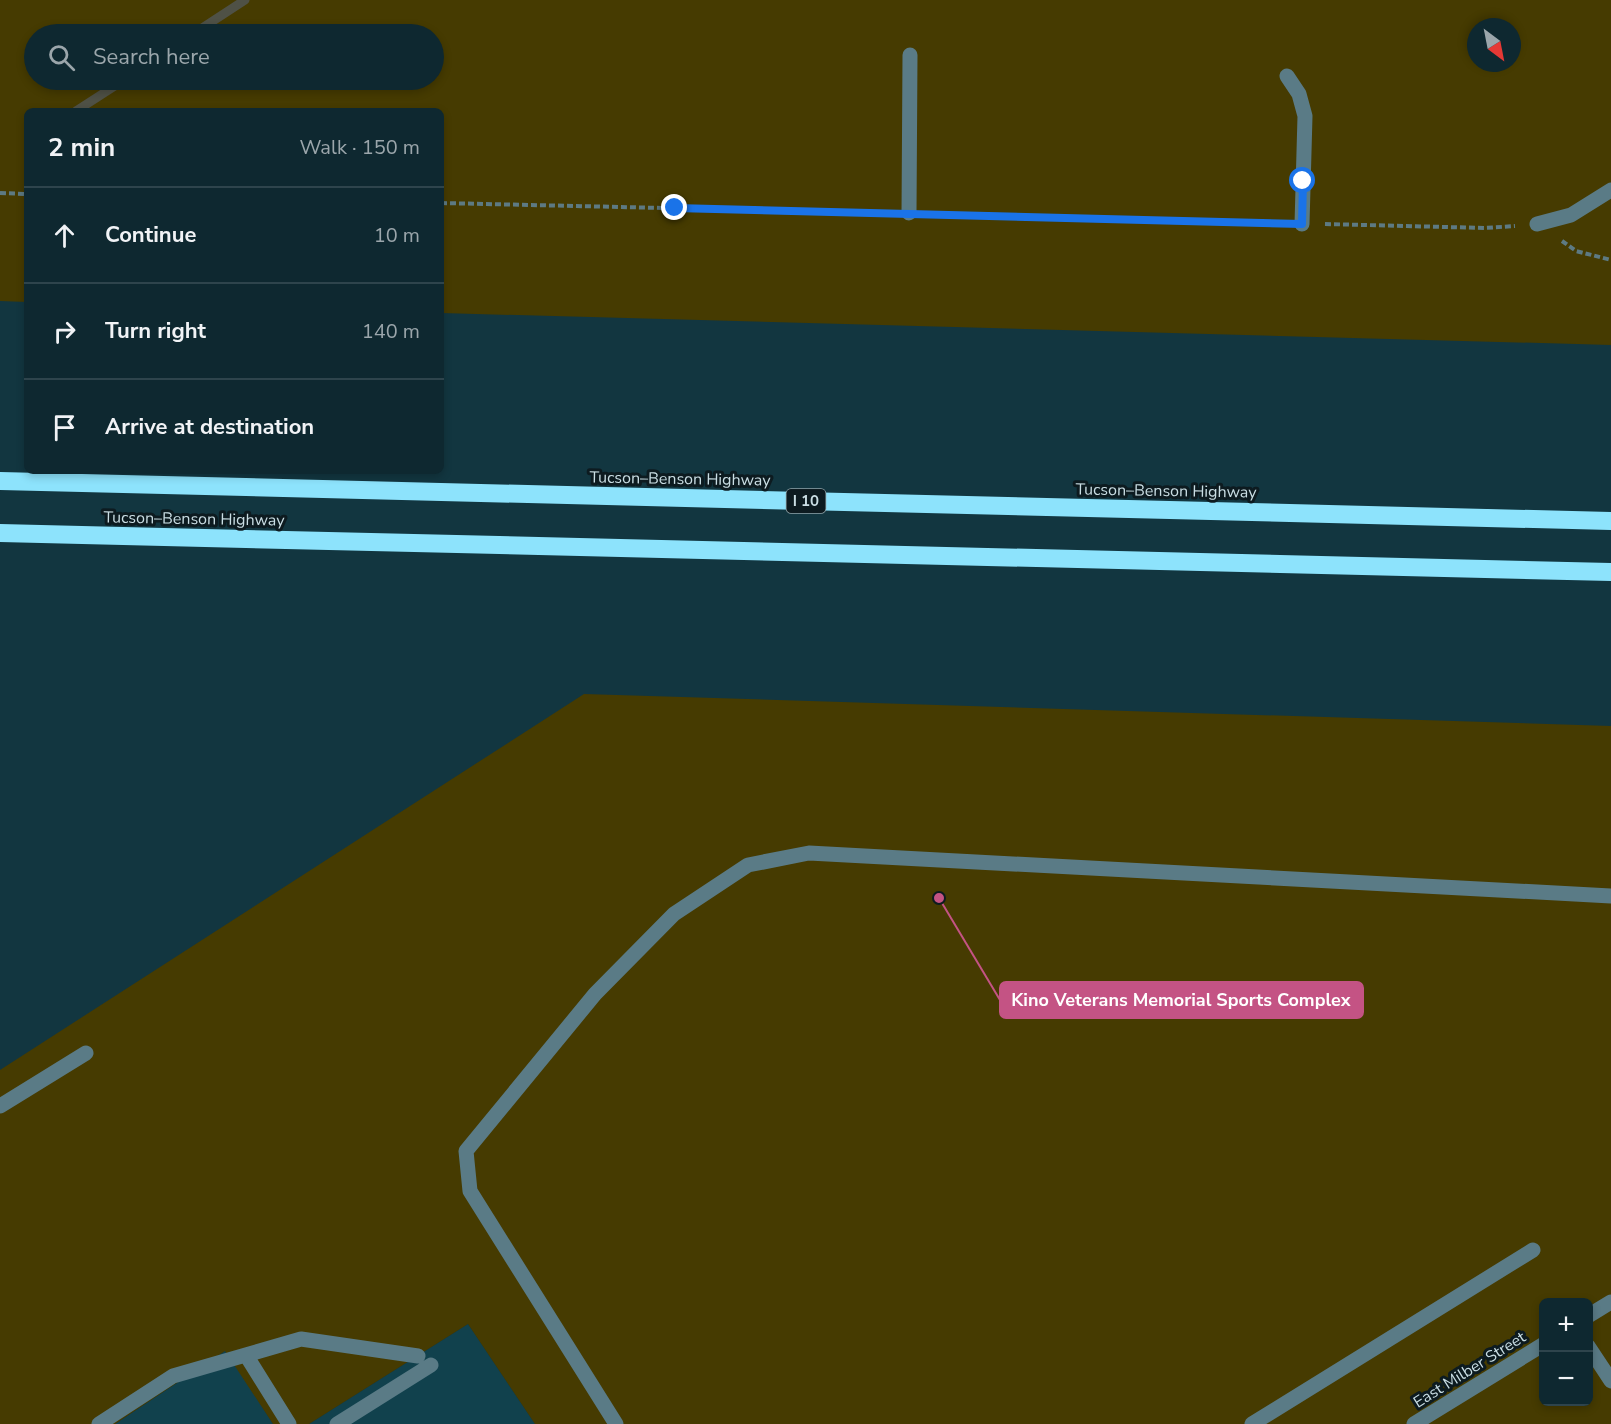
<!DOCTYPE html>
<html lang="en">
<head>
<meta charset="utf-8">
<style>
  :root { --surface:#0e2830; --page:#1c343c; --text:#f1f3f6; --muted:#9ba6ab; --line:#2e444c }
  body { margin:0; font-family:"Nunito Sans",sans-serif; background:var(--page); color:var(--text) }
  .controls { position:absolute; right:18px; bottom:18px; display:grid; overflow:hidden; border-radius:9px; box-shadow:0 3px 9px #0003 }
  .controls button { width:54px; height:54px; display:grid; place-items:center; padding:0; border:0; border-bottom:2px solid var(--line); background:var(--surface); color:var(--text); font:30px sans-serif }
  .compass { position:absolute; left:1467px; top:18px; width:54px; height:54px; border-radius:50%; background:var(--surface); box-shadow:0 3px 9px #0003; rotate:148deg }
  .stop { position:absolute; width:18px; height:18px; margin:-14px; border:4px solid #1a73e8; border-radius:50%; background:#fff }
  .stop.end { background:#1a73e8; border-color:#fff; box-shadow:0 2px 6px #0008 }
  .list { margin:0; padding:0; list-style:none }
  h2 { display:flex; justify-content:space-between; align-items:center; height:78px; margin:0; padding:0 24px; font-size:26px }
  h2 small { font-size:20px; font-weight:400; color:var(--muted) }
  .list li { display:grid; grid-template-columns:39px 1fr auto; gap:18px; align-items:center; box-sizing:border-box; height:96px; padding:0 24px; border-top:2px solid var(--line) }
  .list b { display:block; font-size:22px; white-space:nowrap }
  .list em { font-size:20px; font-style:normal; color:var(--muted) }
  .icon { flex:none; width:33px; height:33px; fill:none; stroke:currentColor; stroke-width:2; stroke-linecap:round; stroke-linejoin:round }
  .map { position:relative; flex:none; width:1611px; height:1424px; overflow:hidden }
  .search { position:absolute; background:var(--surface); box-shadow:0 3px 9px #0003; left:24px; top:24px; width:420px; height:66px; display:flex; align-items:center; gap:15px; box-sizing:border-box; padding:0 21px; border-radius:33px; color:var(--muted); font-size:22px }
  .panel { position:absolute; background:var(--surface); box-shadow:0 3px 9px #0003; left:24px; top:108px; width:420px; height:366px; border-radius:9px }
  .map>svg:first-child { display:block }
  .built { fill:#11414d }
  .green { fill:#463b01; fill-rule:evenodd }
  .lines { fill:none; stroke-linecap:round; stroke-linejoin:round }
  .stream { stroke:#4f5146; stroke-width:9 }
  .path { stroke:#5d7a83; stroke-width:4; stroke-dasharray:6 3; stroke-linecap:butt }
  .minor { stroke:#5a7b86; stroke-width:15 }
  .highway { stroke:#8de3fc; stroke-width:18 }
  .route { stroke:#1a73e8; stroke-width:8 }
  .labels { text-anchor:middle; stroke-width:6; stroke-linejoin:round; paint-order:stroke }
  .shield { fill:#0d1b20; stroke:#91a4a9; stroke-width:1.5 }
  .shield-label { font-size:15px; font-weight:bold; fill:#cadee4 }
  .street-label { font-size:16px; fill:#cadee4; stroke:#0d1b20 }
  .leader { fill:none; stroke:#c45384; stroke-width:2 }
  .callout-dot { fill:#c45384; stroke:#0d1b20; stroke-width:2 }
  .callout { fill:#c45384; stroke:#c45384; stroke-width:2 }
  .callout-label { font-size:18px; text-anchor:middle; font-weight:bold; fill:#fff }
</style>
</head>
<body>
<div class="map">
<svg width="1611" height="1424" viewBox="0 0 1611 1424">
  <rect width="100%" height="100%" fill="#123640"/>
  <path class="built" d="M 468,1324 L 535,1424 L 309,1424 Z
    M 226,1350 L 273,1424 L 115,1424 Z"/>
  <path class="green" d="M 0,0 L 1611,0 L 1611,345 L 441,313 L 441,111 L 27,111 L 27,302 L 0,301 ZM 1476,27 L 1512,27 L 1512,63 L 1476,63 ZM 34,34 L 434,34 L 434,80 L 34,80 Z
    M 584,694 L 1611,726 L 1611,1424 L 535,1424 L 468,1324 L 309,1424 L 273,1424 L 225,1351 L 115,1424 L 0,1424 L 0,1070 ZM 1544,1302 L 1588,1302 L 1588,1402 L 1544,1402 Z"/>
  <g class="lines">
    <path class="stream" d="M 193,34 L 245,0
      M 76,111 L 124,80"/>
    <path class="path" d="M 0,193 L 27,194
      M 441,203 L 888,213
      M 932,214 L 1281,223
      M 1325,224 L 1485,228 L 1515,226
      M 1562,241 L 1576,251 L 1611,260"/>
    <path class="minor" d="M 1287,76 L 1299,94 L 1305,116 L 1302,224
      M 909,213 L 910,55
      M 1537,224 L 1571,215 L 1611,190
      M 0,1106 L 86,1053
      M 1588,1316 L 1611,1302
      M 1588,1346 L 1611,1381
      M 246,1355 L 289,1424
      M 99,1424 L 173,1376 L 301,1339 L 418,1356
      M 337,1424 L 431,1365
      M 616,1424 L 470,1191 L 466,1151 L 595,994 L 674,914 L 748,865 L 809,853 L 1611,896
      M 1252,1424 L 1533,1250
      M 1414,1424 L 1544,1344"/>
    <path class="highway" d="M 0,481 L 1611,521
      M 0,533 L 1611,572"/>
  </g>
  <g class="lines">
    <path class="route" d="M 675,208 L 1302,224 L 1303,181"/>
  </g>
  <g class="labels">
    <rect class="shield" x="786.5" y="489" width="39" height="24" rx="4.5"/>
    <g class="shield-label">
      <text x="806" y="506">I 10</text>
    </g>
    <g class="street-label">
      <text transform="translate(680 478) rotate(1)" y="6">Tucson–Benson Highway</text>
      <text transform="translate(1166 490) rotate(1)" y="6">Tucson–Benson Highway</text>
      <text transform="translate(194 518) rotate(1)" y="6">Tucson–Benson Highway</text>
      <text transform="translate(1469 1369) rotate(-32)" y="6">East Milber Street</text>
    </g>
  </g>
  <path class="leader" d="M939 898L1000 1000"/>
  <circle class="callout-dot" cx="939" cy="898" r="6"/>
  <rect class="callout" x="1000" y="982" width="363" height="36" rx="6"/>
  <g class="callout-label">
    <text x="1181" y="1006">Kino Veterans Memorial Sports Complex</text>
  </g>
</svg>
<div class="controls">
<button>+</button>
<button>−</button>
</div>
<svg class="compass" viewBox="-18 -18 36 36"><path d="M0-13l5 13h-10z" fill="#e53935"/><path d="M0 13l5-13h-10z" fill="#9ba6ab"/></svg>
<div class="stop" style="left:1303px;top:181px"></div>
<div class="stop end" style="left:675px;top:208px"></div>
<div class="search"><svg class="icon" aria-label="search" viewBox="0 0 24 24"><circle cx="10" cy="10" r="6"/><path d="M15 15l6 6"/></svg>Search here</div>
<section class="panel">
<h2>2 min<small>Walk · 150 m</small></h2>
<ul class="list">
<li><svg class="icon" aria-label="ahead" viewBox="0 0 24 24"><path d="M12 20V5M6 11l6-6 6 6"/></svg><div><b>Continue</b></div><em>10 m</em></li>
<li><svg class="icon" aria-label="right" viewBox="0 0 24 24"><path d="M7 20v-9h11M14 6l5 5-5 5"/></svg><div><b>Turn right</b></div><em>140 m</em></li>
<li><svg class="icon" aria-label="arrive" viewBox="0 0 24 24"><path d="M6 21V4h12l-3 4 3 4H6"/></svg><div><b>Arrive at destination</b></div></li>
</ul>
</section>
</div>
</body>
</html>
